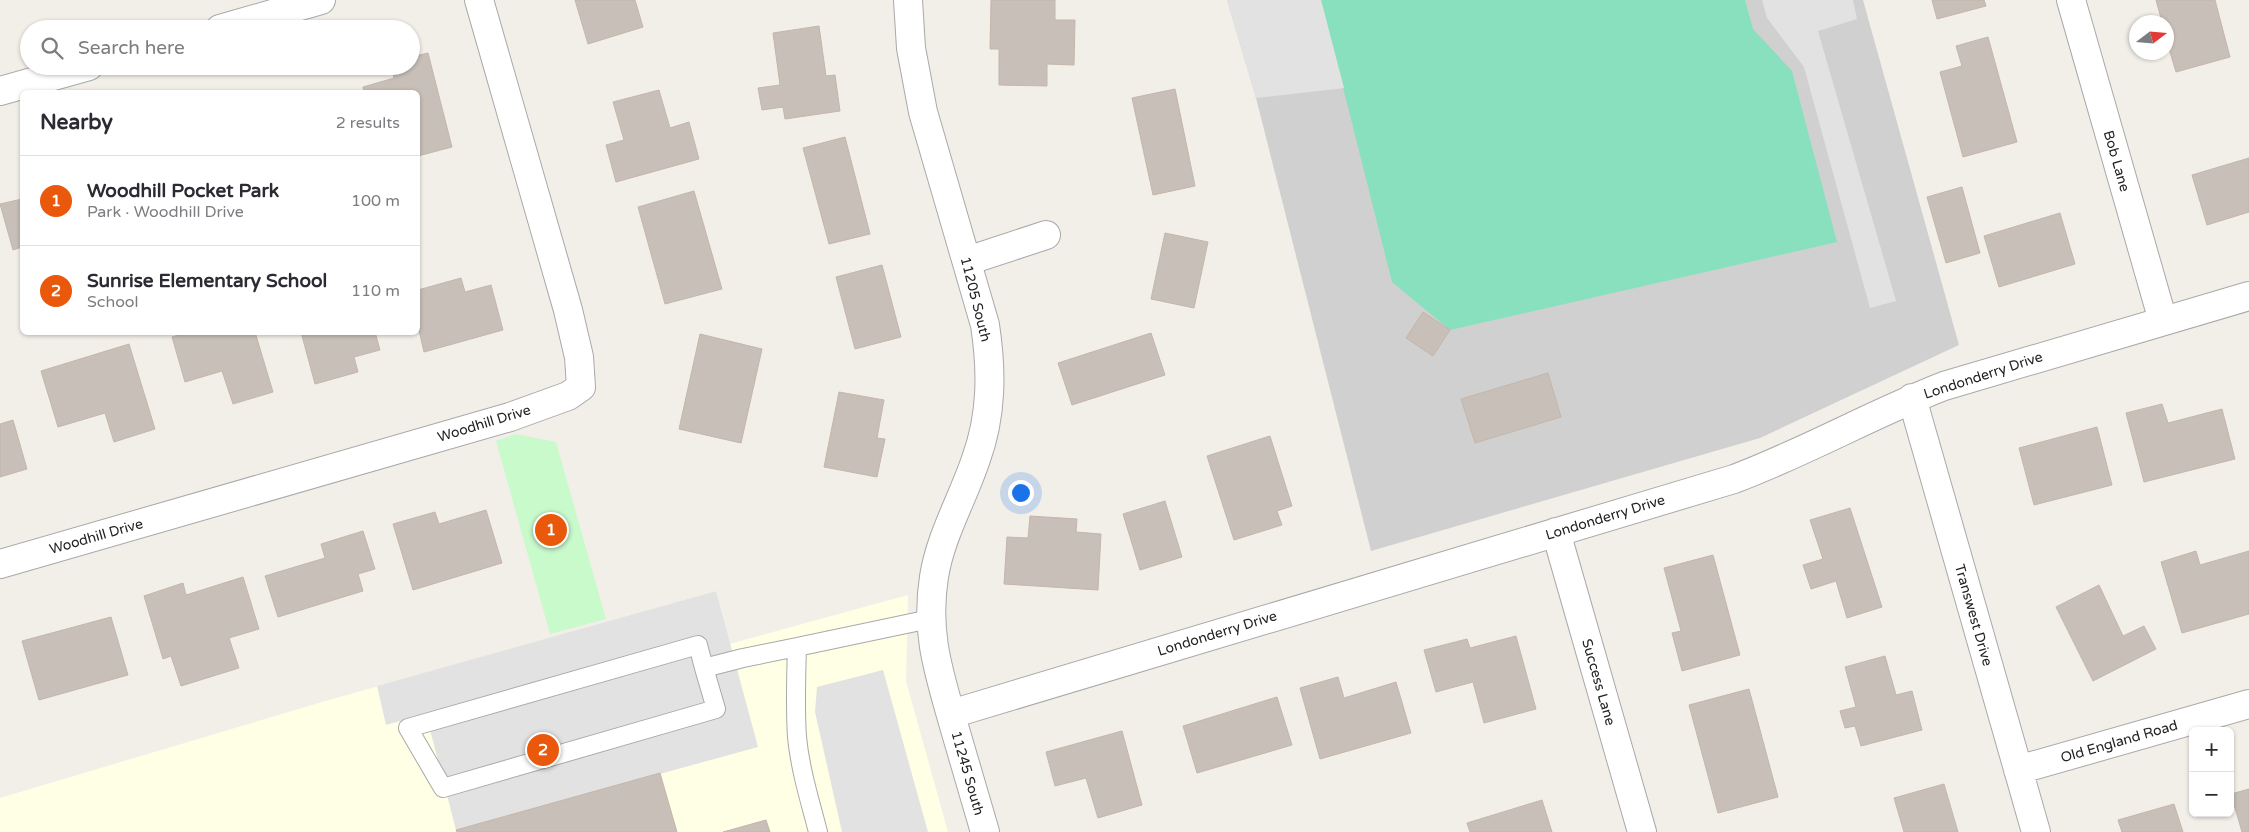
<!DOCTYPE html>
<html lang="en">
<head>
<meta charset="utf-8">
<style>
  :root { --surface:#fff; --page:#f7f7f7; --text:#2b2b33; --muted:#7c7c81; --line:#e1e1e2; --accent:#ea580c }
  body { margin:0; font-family:"Varela Round",sans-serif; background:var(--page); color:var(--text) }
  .controls { position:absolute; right:15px; bottom:15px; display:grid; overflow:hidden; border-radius:8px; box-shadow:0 1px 4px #0004 }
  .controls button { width:45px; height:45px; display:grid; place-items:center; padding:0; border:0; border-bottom:1px solid var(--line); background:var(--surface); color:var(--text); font:25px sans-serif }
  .compass { position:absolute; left:2129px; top:15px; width:45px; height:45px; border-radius:50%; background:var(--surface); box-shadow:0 1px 4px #0004; rotate:74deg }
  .you { position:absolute; left:1020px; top:492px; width:18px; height:18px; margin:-12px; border:4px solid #fff; border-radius:50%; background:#1a73e8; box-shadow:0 0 0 8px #1a73e833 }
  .badge { display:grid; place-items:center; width:32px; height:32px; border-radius:50%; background:var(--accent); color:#fff; font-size:16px; font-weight:700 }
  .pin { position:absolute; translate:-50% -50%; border:2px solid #fff; box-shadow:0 1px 5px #0006 }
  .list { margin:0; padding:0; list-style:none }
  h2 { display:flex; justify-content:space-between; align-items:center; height:65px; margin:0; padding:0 20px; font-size:21px }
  h2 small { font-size:16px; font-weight:400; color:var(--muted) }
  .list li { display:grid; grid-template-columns:32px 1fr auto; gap:15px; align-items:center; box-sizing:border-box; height:90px; padding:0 20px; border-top:1px solid var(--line) }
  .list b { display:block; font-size:19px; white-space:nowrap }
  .list p { margin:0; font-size:16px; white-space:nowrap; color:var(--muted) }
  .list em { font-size:16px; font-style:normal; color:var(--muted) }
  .icon { flex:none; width:28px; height:28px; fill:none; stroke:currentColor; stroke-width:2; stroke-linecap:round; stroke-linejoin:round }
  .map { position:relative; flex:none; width:2249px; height:832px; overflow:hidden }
  .search { position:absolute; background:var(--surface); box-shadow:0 1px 4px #0004; left:20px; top:20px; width:400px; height:55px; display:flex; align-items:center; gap:12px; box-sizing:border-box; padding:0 18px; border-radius:28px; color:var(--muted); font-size:19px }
  .panel { position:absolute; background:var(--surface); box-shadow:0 1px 4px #0004; left:20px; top:90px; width:400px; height:245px; border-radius:8px }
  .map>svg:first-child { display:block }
  .education { fill:#ffffe5 }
  .religious { fill:#d0d0d0 }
  .park { fill:#c8facc }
  .pitch { fill:#88e0be }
  .parking { fill:#e2e2e2 }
  .building { fill:#c7bfb8; stroke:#c4b6ab }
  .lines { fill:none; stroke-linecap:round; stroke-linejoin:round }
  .service-casing { stroke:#a9a9a9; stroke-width:20 }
  .minor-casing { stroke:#a9a9a9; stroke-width:30 }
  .service { stroke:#fff; stroke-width:18 }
  .minor { stroke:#fff; stroke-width:28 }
  .labels { text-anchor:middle; stroke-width:4; stroke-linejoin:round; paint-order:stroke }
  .street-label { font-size:14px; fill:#222; stroke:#fff }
</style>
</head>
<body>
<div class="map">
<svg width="2249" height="832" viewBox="0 0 2249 832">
  <rect width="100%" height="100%" fill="#f2efe9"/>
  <path class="education" d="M 716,591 L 729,644 L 908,595 L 906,681 L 948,832 L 0,832 L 0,798 L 322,702 Z"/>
  <path class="religious" d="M 1227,0 L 1863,0 L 1959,345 L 1760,438 L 1371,551 L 1256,98 Z"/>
  <path class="park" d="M 516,434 L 556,442 L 606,619 L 550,634 L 496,441 Z"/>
  <path class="pitch" d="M 1321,0 L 1745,0 L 1753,29 L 1792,71 L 1837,242 L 1450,330 L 1392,282 Z"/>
  <path class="parking" d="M 1227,0 L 1321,0 L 1344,88 L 1256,98 Z
    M 1762,0 L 1853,0 L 1857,19 L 1818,31 L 1896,301 L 1870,308 L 1804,67 L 1767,18 Z
    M 716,591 L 758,747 L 456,830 L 426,714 L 386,725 L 377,686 Z
    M 883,670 L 928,832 L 842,832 L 815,712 L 817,687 Z"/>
  <path class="building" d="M 575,0 L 635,0 L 643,27 L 588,44 Z
    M 991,0 L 1055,0 L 1055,20 L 1075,20 L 1074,65 L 1047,64 L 1047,86 L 999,85 L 999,49 L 990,49 Z
    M 1932,0 L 1984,0 L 1986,6 L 1937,19 Z
    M 2156,0 L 2215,0 L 2230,57 L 2176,72 L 2166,39 L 2166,22 L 2162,22 Z
    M 819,26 L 826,76 L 835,75 L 840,111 L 785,119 L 783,107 L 762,110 L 758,88 L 780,85 L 773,33 Z
    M 1988,37 L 2017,142 L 1963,157 L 1940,72 L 1962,66 L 1956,46 Z
    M 428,53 L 452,147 L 418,156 L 418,92 L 364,92 L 363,87 L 394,78 L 391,66 L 411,66 L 411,57 Z
    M 1175,89 L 1195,186 L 1153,195 L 1132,98 Z
    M 659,90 L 670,128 L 689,122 L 699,159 L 616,182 L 606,145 L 624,140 L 613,102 Z
    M 845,137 L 870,234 L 829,244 L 803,148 Z
    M 2249,158 L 2249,212 L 2207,225 L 2192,175 Z
    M 1962,187 L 1980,253 L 1946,263 L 1927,197 Z
    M 694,191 L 722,289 L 665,304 L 638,207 Z
    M 22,199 L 22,247 L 13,250 L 0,204 Z
    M 2060,213 L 2075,264 L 1999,287 L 1984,236 Z
    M 1165,233 L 1208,242 L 1194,308 L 1151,299 Z
    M 882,265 L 901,337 L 855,349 L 836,277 Z
    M 461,278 L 465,292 L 491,285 L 503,330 L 424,352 L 418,326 L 418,290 Z
    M 1423,312 L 1450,330 L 1433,356 L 1406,338 Z
    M 188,332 L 255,332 L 273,392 L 233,404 L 222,371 L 185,382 L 172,337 Z
    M 301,332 L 375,332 L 380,350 L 354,357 L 358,372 L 315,384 Z
    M 1151,333 L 1165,375 L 1072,405 L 1058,363 Z
    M 700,334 L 762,349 L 741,443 L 679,429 Z
    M 129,344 L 155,429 L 114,442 L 105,413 L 58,427 L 41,371 Z
    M 1548,373 L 1561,417 L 1475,443 L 1461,399 Z
    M 839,392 L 884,400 L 877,438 L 885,439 L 877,477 L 824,467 Z
    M 2162,404 L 2168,423 L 2222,409 L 2235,459 L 2144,482 L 2126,413 Z
    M 13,420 L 27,469 L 0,477 L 0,424 Z
    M 2097,427 L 2112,485 L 2034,505 L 2019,448 Z
    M 1270,436 L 1292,506 L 1277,511 L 1282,525 L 1234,540 L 1207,456 Z
    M 1165,501 L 1182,557 L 1140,570 L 1123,514 Z
    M 1850,508 L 1882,607 L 1847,618 L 1836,581 L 1811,589 L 1803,565 L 1823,559 L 1810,520 Z
    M 486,510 L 502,563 L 413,590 L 393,524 L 435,512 L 439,524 Z
    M 1030,516 L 1077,519 L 1076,532 L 1101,534 L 1098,590 L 1004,584 L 1007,537 L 1028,538 Z
    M 363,531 L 375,569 L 358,574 L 363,591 L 278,617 L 265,576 L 325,558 L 321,544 Z
    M 2196,551 L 2200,565 L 2249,551 L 2249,614 L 2182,633 L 2161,562 Z
    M 1713,555 L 1740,655 L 1682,671 L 1672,633 L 1681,631 L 1664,568 Z
    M 243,577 L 259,629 L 229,638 L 239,668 L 181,686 L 171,656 L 163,659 L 144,596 L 183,583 L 186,595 Z
    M 2099,585 L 2123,636 L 2144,626 L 2156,649 L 2093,681 L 2056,607 Z
    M 111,617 L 128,675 L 39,700 L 22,641 Z
    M 1516,636 L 1536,709 L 1484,723 L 1473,682 L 1436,692 L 1424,650 L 1467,639 L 1470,648 Z
    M 1885,656 L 1896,695 L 1912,691 L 1922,730 L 1861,746 L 1855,726 L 1845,728 L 1840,711 L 1856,707 L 1845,667 Z
    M 1338,677 L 1344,698 L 1396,682 L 1411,733 L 1320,759 L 1300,688 Z
    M 1749,689 L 1778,797 L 1718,813 L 1689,705 Z
    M 1277,697 L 1292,745 L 1197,773 L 1183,726 Z
    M 1122,731 L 1142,805 L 1098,818 L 1086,778 L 1055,786 L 1046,752 Z
    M 660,773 L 677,832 L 457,832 L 456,830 Z
    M 1944,784 L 1958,832 L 1904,832 L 1894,798 Z
    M 2249,789 L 2249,832 L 2242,832 L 2231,794 Z
    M 1542,800 L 1552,832 L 1470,832 L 1467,823 Z
    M 2174,804 L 2183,832 L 2122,832 L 2118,820 Z
    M 766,820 L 770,832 L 723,832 Z"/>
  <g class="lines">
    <defs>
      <path id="service" d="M 704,668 L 716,709 L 443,788 L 408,728 L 698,645 L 704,668 L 743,658 L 797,647
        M 818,832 C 810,801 800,769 797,737 C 795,707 796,677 797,647 L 930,619"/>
      <path id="minor" d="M 908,0 L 911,48 L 923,112 L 985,325 C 992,371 992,415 976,459 C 963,498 940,537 934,577 C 925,633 939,673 954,726 C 964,761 975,797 985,832
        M 2071,0 L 2163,321
        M 220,29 L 321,0
        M 0,91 L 89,66
        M 967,261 L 1046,235
        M 1912,398 L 2036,832
        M 1556,532 L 1642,832
        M 0,564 L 510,417 L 568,396 L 581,387 L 579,357 L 568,310 L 479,0
        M 951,714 L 1734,479 C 1806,452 1872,414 1944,386 L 2249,296
        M 2018,770 L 2249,704"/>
    </defs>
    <use href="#service" class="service-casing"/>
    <use href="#minor" class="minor-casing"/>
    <use href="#service" class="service"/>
    <use href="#minor" class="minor"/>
  </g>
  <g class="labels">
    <g class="street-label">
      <text transform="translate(2117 161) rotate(74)" y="5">Bob Lane</text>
      <text transform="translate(976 299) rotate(76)" y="5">11205 South</text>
      <text transform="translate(1983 375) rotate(-18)" y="5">Londonderry Drive</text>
      <text transform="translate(484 423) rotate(-17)" y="5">Woodhill Drive</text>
      <text transform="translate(1605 517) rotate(-17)" y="5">Londonderry Drive</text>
      <text transform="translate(96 536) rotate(-16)" y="5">Woodhill Drive</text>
      <text transform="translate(1974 615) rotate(74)" y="5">Transwest Drive</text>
      <text transform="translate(1217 633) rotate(-17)" y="5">Londonderry Drive</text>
      <text transform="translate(1599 682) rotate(74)" y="5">Success Lane</text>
      <text transform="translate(2119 741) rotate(-16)" y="5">Old England Road</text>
      <text transform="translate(968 773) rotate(74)" y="5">11245 South</text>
    </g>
  </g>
</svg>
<div class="controls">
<button>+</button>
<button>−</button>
</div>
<svg class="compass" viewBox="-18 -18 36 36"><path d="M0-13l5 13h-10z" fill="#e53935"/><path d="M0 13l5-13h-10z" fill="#7c7c81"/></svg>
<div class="you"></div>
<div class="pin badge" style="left:551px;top:530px">1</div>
<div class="pin badge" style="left:543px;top:750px">2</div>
<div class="search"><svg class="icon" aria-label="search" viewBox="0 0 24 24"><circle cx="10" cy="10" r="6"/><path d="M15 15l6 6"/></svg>Search here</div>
<section class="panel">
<h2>Nearby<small>2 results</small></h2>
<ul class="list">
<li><span class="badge">1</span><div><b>Woodhill Pocket Park</b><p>Park · Woodhill Drive</p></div><em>100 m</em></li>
<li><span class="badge">2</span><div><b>Sunrise Elementary School</b><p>School</p></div><em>110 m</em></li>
</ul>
</section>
</div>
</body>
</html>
